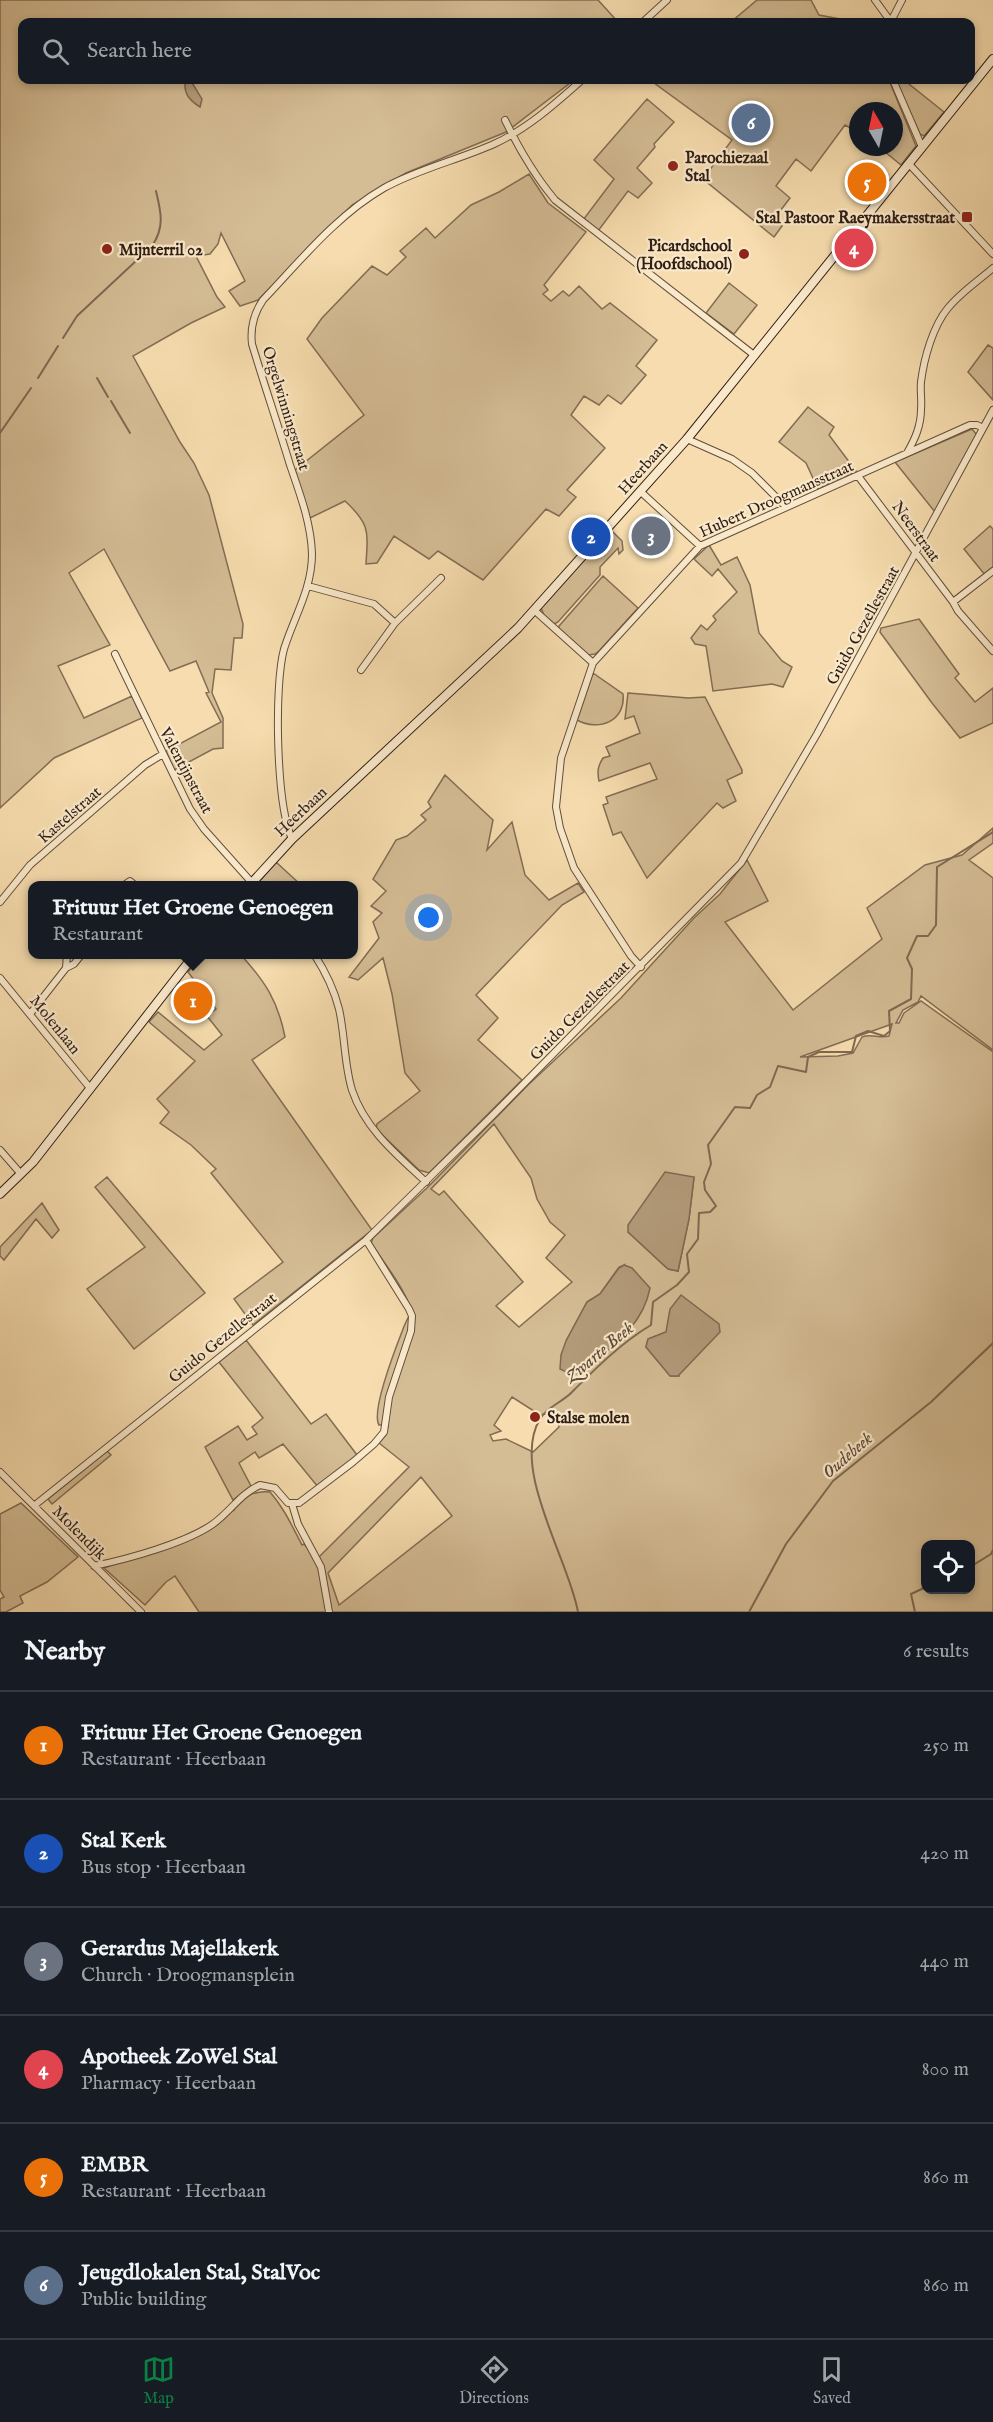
<!DOCTYPE html>
<html lang="en">
<head>
<meta charset="utf-8">
<style>
  :root { --surface:#171b24; --page:#20242c; --text:#f1f3f6; --muted:#9ea1a6; --line:#363941; --accent:#0b8043 }
  body { margin:0; font-family:"IM FELL English",serif; background:var(--page); color:var(--text) }
  .controls { position:absolute; right:18px; bottom:18px; display:grid; overflow:hidden; border-radius:12px; box-shadow:0 3px 9px #0003 }
  .controls button { width:54px; height:54px; display:grid; place-items:center; padding:0; border:0; border-bottom:2px solid var(--line); background:var(--surface); color:var(--text); font:30px sans-serif }
  .compass { position:absolute; left:849px; top:102px; width:54px; height:54px; border-radius:50%; background:var(--surface); box-shadow:0 3px 9px #0003; rotate:351deg }
  .you { position:absolute; left:429px; top:918px; width:21px; height:21px; margin:-15px; border:4px solid #fff; border-radius:50%; background:#1a73e8; box-shadow:0 0 0 9px #1a73e833 }
  .badge { display:grid; place-items:center; width:39px; height:39px; border-radius:50%; background:var(--accent); color:#fff; font-size:20px; font-weight:700 }
  .pin { position:absolute; translate:-50% -50%; border:3px solid #fff; box-shadow:0 2px 6px #0006 }
  .popup { position:absolute; left:28px; top:881px; width:330px; height:78px; box-sizing:border-box; display:grid; place-content:center; border-radius:12px; background:var(--surface); filter:drop-shadow(0 2px 4px #0005); font-size:20px; white-space:nowrap; color:var(--muted) }
  .popup b { font-size:22px; color:var(--text) }
  .popup::after { content:''; position:absolute; left:50%; top:100%; margin-left:-12px; border:12px solid transparent; border-top-color:var(--surface) }
  .list { margin:0; padding:0; list-style:none }
  h2 { display:flex; justify-content:space-between; align-items:center; height:78px; margin:0; padding:0 24px; font-size:26px }
  h2 small { font-size:20px; font-weight:400; color:var(--muted) }
  .list li { display:grid; grid-template-columns:39px 1fr auto; gap:18px; align-items:center; box-sizing:border-box; height:108px; padding:0 24px; border-top:2px solid var(--line) }
  .list b { display:block; font-size:22px; white-space:nowrap }
  .list p { margin:0; font-size:20px; white-space:nowrap; color:var(--muted) }
  .list em { font-size:20px; font-style:normal; color:var(--muted) }
  .icon { flex:none; width:33px; height:33px; fill:none; stroke:currentColor; stroke-width:2; stroke-linecap:round; stroke-linejoin:round }
  .map { position:relative; flex:none; width:993px; height:1612px; overflow:hidden }
  .search { position:absolute; background:var(--surface); box-shadow:0 3px 9px #0003; left:18px; right:18px; top:18px; height:66px; display:flex; align-items:center; gap:15px; box-sizing:border-box; padding:0 21px; border-radius:12px; color:var(--muted); font-size:22px }
  .sheet { height:726px; background:var(--surface) }
  nav { display:flex; justify-content:space-around; align-items:center; box-sizing:border-box; height:84px; border-top:2px solid var(--line); background:var(--surface); font-size:16px; color:var(--muted) }
  nav a { display:grid; justify-items:center; gap:3px }
  nav .on { color:var(--accent) }
  .map>svg:first-child { display:block }
  .green { fill:#d4bc94; stroke:#826d54; stroke-width:1.5; fill-rule:evenodd }
  .water { fill:#b39b7a; stroke:#7f6951; stroke-width:1.5 }
  .lines { fill:none; stroke-linecap:round; stroke-linejoin:round }
  .stream { stroke:#7f6951; stroke-width:2 }
  .street-casing { stroke:#624e3a; stroke-width:8 }
  .secondary-casing { stroke:#301e14; stroke-width:10 }
  .street { stroke:#f9e8ca; stroke-width:6 }
  .secondary { stroke:#f9e8ca; stroke-width:8 }
  .poi-dot { fill:#8f2418; stroke:#f9e8ca; stroke-width:2 }
  .labels { text-anchor:middle; stroke-width:4.5; stroke-linejoin:round; paint-order:stroke }
  .poi-label { font-size:16px; font-weight:bold; fill:#301e14; stroke:#f9e8ca; text-anchor:start }
  .street-label { font-size:16px; fill:#301e14; stroke:#f9e8ca }
  .water-label { font-size:18px; font-style:italic; fill:#5e4a38; stroke:#f9e8ca }
</style>
</head>
<body>
<div class="map">
<svg width="993" height="1612" viewBox="0 0 993 1612">
  <rect width="100%" height="100%" fill="#f6dcae"/>
  <filter id="stains"><feTurbulence type="fractalNoise" baseFrequency=".00333" numOctaves="4"/><feColorMatrix values="0 0 0 0 .2 0 0 0 0 .09 0 0 0 0 .02 0 0 0 .5 -.17"/></filter>
  <radialGradient id="worn" r=".72"><stop offset=".6" stop-color="#630" stop-opacity="0"/><stop offset="1" stop-color="#630" stop-opacity=".3"/></radialGradient>
  <path class="green" d="M 0,0 L 598,0 L 618,22 L 22,22 L 22,80 L 574,80 L 506,132 L 406,173 L 352,205 L 258,300 L 240,306 L 229,291 L 245,281 L 221,233 L 218,244 L 210,254 L 196,256 L 217,297 L 225,307 L 191,323 L 133,356 L 180,442 L 194,463 L 209,495 L 243,624 L 242,638 L 234,638 L 231,670 L 215,669 L 212,693 L 223,718 L 223,748 L 213,749 L 174,770 L 166,751 L 221,722 L 206,693 L 209,692 L 196,661 L 170,671 L 104,549 L 69,573 L 110,645 L 58,666 L 84,718 L 132,696 L 142,718 L 54,758 L 0,808 Z
    M 757,0 L 811,0 L 819,15 L 856,22 L 731,22 Z
    M 650,80 L 889,80 L 916,146 L 901,165 L 879,147 L 894,147 L 894,111 L 858,111 L 858,132 L 845,125 L 811,171 L 796,159 L 776,186 L 790,198 L 774,219 L 782,226 L 774,237 L 703,179 L 732,140 Z
    M 896,80 L 904,80 L 944,112 L 924,136 L 920,134 Z
    M 647,99 L 674,122 L 654,144 L 655,147 L 637,168 L 652,183 L 638,198 L 628,191 L 598,231 L 583,220 L 614,179 L 594,160 Z
    M 529,174 L 548,203 L 586,232 L 544,285 L 548,290 L 543,294 L 551,301 L 563,291 L 569,296 L 579,286 L 602,309 L 610,303 L 657,340 L 636,366 L 646,375 L 621,404 L 608,395 L 599,405 L 584,396 L 571,415 L 605,448 L 567,490 L 576,497 L 559,516 L 546,509 L 483,580 L 438,551 L 429,559 L 394,536 L 377,563 L 366,564 C 368,531 370,524 345,501 L 310,518 L 295,470 L 364,415 L 307,339 L 322,318 L 372,266 L 387,275 L 406,257 L 400,251 L 426,228 L 435,238 L 471,205 L 499,192 Z
    M 729,283 L 757,305 L 734,334 L 706,313 Z
    M 988,345 L 993,348 L 993,400 L 968,372 Z
    M 808,407 L 834,427 L 829,435 L 856,471 L 818,489 L 806,463 L 779,442 Z
    M 972,429 L 977,435 L 935,512 L 895,462 Z
    M 990,526 L 993,529 L 993,567 L 985,575 L 964,549 Z
    M 611,530 L 622,541 L 623,550 L 619,554 L 618,548 L 600,567 L 600,575 L 558,622 L 554,624 L 544,615 L 541,608 Z
    M 709,545 L 721,565 L 737,557 L 750,585 L 759,633 L 782,661 L 792,667 L 783,687 L 772,684 L 713,691 L 706,646 L 695,644 L 691,638 L 701,625 L 707,630 L 716,620 L 713,616 L 737,592 L 718,569 L 712,576 L 694,559 Z
    M 603,576 L 638,608 L 599,651 L 595,654 L 588,655 L 559,629 L 559,626 Z
    M 919,619 L 959,674 L 955,678 L 975,702 L 993,688 L 993,723 L 960,738 L 932,703 L 880,632 L 881,628 Z
    M 593,673 L 623,694 C 626,721 599,732 577,720 Z
    M 628,693 L 688,698 L 705,697 L 742,770 L 742,773 L 727,780 L 736,801 L 723,808 L 717,803 L 647,878 L 621,832 L 613,835 L 603,805 L 608,803 L 606,797 L 657,779 L 650,763 L 599,781 C 597,771 598,766 603,758 L 610,756 L 606,747 L 640,733 L 634,716 L 625,719 Z
    M 445,775 L 493,820 L 487,850 L 512,822 L 525,875 L 549,900 L 578,883 L 584,892 L 562,905 L 476,995 L 498,1018 L 478,1040 L 522,1080 L 429,1173 L 419,1170 L 376,1129 L 377,1124 L 420,1091 L 405,1073 L 392,994 L 383,958 L 358,980 L 349,977 L 379,938 L 373,922 L 382,913 L 371,906 L 386,891 L 373,879 L 396,840 L 407,836 L 426,820 L 421,815 L 431,807 L 428,802 Z
    M 993,828 L 993,843 L 969,860 L 993,878 L 993,1050 L 921,996 L 918,1002 L 903,1010 L 896,1023 L 899,1023 L 904,1013 L 921,1001 L 993,1052 L 993,1612 L 199,1612 L 175,1576 L 166,1582 L 145,1605 L 104,1568 L 204,1531 L 233,1508 L 234,1510 C 240,1497 256,1490 270,1492 C 284,1508 292,1526 302,1545 L 304,1544 L 317,1559 L 409,1467 L 379,1443 L 386,1435 L 388,1425 L 379,1425 C 370,1411 398,1342 405,1324 L 408,1318 L 414,1320 C 408,1292 387,1267 371,1243 L 373,1238 L 428,1187 L 528,1085 L 621,998 L 694,918 L 720,894 L 747,860 L 768,901 L 725,922 L 793,1010 L 882,939 L 867,908 L 925,865 L 962,855 ZM 892,1024 L 889,1036 C 879,1039 872,1033 862,1037 L 853,1053 L 838,1056 L 800,1057 ZM 494,1124 L 531,1178 L 537,1199 L 550,1222 L 565,1235 L 546,1258 L 572,1282 L 519,1327 L 496,1306 L 523,1282 L 444,1191 L 439,1195 L 431,1189 ZM 694,1178 L 689,1219 L 678,1271 L 668,1269 L 628,1232 ZM 624,1265 L 566,1341 L 587,1302 L 600,1294 L 619,1267 ZM 666,1332 L 679,1376 L 671,1376 L 646,1347 L 648,1339 ZM 512,1397 L 540,1415 L 555,1412 L 559,1427 L 533,1452 L 506,1439 L 493,1441 L 490,1435 L 501,1431 L 494,1425 ZM 421,1477 L 452,1516 L 339,1605 L 328,1573 ZM 926,1544 L 970,1544 L 970,1590 L 926,1590 Z
    M 276,862 L 301,885 L 258,886 L 257,884 Z
    M 201,955 L 240,954 C 265,981 278,1001 285,1037 L 252,1060 L 372,1230 L 253,1325 L 234,1299 L 283,1262 L 211,1173 L 216,1169 L 191,1145 L 160,1123 L 169,1112 L 157,1099 L 195,1061 L 149,1022 L 158,1012 L 204,1050 L 222,1035 L 207,1016 L 216,1009 L 188,972 Z
    M 107,1177 L 205,1293 L 134,1349 L 87,1289 L 145,1247 L 95,1187 Z
    M 42,1203 L 59,1230 L 52,1238 L 36,1219 L 4,1260 L 0,1256 L 0,1247 Z
    M 246,1340 L 311,1424 L 326,1414 L 357,1455 L 318,1487 L 283,1444 L 259,1458 L 255,1452 L 239,1463 L 251,1486 L 233,1500 L 205,1447 L 238,1426 L 247,1440 L 257,1434 L 252,1427 L 263,1418 L 219,1362 Z
    M 107,1451 L 111,1455 L 52,1504 L 48,1499 Z
    M 21,1503 L 78,1557 L 47,1582 L 20,1596 L 23,1603 L 6,1612 L 0,1612 L 0,1599 L 4,1597 L 0,1590 L 0,1514 Z"/>
  <path class="water" d="M 185,81 L 191,81 L 202,99 L 200,107 C 189,100 184,94 185,81 Z
    M 665,1172 L 694,1177 L 689,1219 L 678,1271 L 668,1269 L 628,1232 L 628,1225 Z
    M 624,1265 L 632,1268 L 650,1288 C 644,1321 619,1342 594,1362 C 589,1365 583,1371 578,1373 C 571,1375 566,1372 560,1369 L 561,1355 L 566,1341 L 587,1302 L 600,1294 L 619,1268 Z
    M 681,1295 L 719,1324 L 720,1332 L 678,1376 L 670,1376 L 646,1347 L 648,1339 L 666,1332 L 670,1309 Z"/>
  <g class="lines">
    <path class="stream" d="M 63,338 L 77,316 L 152,246 C 165,227 161,212 156,191
      M 38,378 L 58,346
      M 97,378 L 108,397
      M 111,401 L 130,433
      M 0,433 L 31,388
      M 970,1567 L 991,1554 L 993,1550
      M 578,1612 C 569,1560 510,1468 540,1419 C 546,1408 562,1402 571,1393 C 596,1368 621,1343 651,1325 L 653,1302 L 677,1285 L 689,1272 L 687,1254 L 698,1239 L 699,1213 L 710,1212 L 716,1206 L 705,1190 L 704,1182 L 711,1164 L 708,1145 L 735,1107 L 750,1108 L 757,1095 L 770,1087 L 778,1066 L 806,1072 L 808,1057 L 819,1052 L 852,1052 L 856,1036 L 868,1031 L 884,1036 L 890,1031 L 889,1011 L 911,999 L 912,969 L 907,958 L 917,936 L 928,936 L 936,925 L 937,867 L 993,832
      M 749,1612 L 786,1544 L 833,1481 L 931,1402 L 993,1343
      M 915,1612 L 911,1594 L 926,1587"/>
    <defs>
      <path id="street" d="M 875,0 L 891,22
        M 891,21 L 902,0
        M 643,22 L 667,0
        M 893,80 L 922,147
        M 505,120 C 519,149 534,175 555,200 L 754,355
        M 909,164 L 993,254
        M 687,439 L 732,459 L 752,473 L 786,507
        M 907,453 C 915,439 921,426 921,409 C 922,400 920,391 921,382 C 924,358 933,326 948,308 C 961,292 978,281 993,268
        M 858,476 L 953,602 L 993,571
        M 641,492 L 700,546
        M 308,586 L 374,604 L 395,623
        M 953,602 L 958,611 L 993,651
        M 534,610 L 593,663
        M 115,654 L 190,809 L 204,829 L 254,885
        M 361,670 L 395,623 L 441,578
        M 292,839 C 276,804 274,686 284,649 C 294,617 312,589 312,554 C 311,523 300,494 290,465 C 278,425 264,384 252,344 C 250,327 254,313 263,300 C 300,261 337,215 384,188 C 418,169 458,160 494,144 C 527,129 555,104 582,80
        M 123,886 L 130,881 L 136,886
        M 0,902 L 30,865 L 145,765 L 163,754
        M 314,954 C 325,971 334,989 339,1009 C 345,1035 344,1064 352,1090 C 365,1129 397,1155 426,1182
        M 641,967 L 631,956 L 574,868 L 560,828 L 556,807 L 561,758 L 593,663 L 700,546 L 970,425 L 977,425 L 983,428
        M 66,968 L 67,954
        M 0,978 L 90,1088
        M 30,1014 L 66,968 L 74,964 L 82,954
        M 0,1150 L 21,1174
        M 0,1472 L 141,1612
        M 292,1504 L 298,1524 L 321,1567 L 329,1612
        M 35,1505 L 366,1240 L 492,1116 L 741,863 L 817,734 L 993,410
        M 94,1566 C 128,1559 186,1543 213,1524 C 231,1511 240,1494 260,1485 L 275,1488 L 288,1503 L 299,1503 L 353,1462 L 374,1444 L 384,1432 L 389,1397 L 411,1331 L 412,1316 L 409,1309 L 366,1240"/>
      <path id="secondary" d="M 249,886 L 292,839 L 518,628 L 687,439 L 993,59
        M 0,1194 L 33,1162 L 195,954"/>
    </defs>
    <use href="#street" class="street-casing"/>
    <use href="#secondary" class="secondary-casing"/>
    <use href="#street" class="street"/>
    <use href="#secondary" class="secondary"/>
  </g>
  <g class="poi-dot">
    <circle cx="673" cy="166" r="6"/>
    <rect x="961" y="211" width="12" height="12" rx="3"/>
    <circle cx="107" cy="249" r="6"/>
    <circle cx="744" cy="254" r="6"/>
    <circle cx="535" cy="1417" r="6"/>
  </g>
  <g class="labels">
    <g class="poi-label">
      <text x="685" y="163">Parochiezaal<tspan x="685" dy="18">Stal</tspan></text>
      <text x="955" y="223" text-anchor="end">Stal Pastoor Raeymakersstraat</text>
      <text x="732" y="251" text-anchor="end">Picardschool<tspan x="732" dy="18">(Hoofdschool)</tspan></text>
      <text x="119" y="255">Mijnterril 02</text>
      <text x="547" y="1423">Stalse molen</text>
    </g>
    <g class="street-label">
      <text transform="translate(287 408) rotate(73)" y="6">Orgelwinningstraat</text>
      <text transform="translate(642 467) rotate(-48)" y="6">Heerbaan</text>
      <text transform="translate(776 498) rotate(-24)" y="6">Hubert Droogmansstraat</text>
      <text transform="translate(917 531) rotate(54)" y="6">Neerstraat</text>
      <text transform="translate(862 625) rotate(-61)" y="6">Guido Gezellestraat</text>
      <text transform="translate(187 770) rotate(62)" y="6">Valentijnstraat</text>
      <text transform="translate(300 811) rotate(-43)" y="6">Heerbaan</text>
      <text transform="translate(69 814) rotate(-41)" y="6">Kastelstraat</text>
      <text transform="translate(579 1010) rotate(-45)" y="6">Guido Gezellestraat</text>
      <text transform="translate(56 1024) rotate(51)" y="6">Molenlaan</text>
      <text transform="translate(222 1337) rotate(-39)" y="6">Guido Gezellestraat</text>
      <text transform="translate(80 1532) rotate(45)" y="6">Molendijk</text>
    </g>
    <g class="water-label">
      <text transform="translate(599 1352) rotate(-40)" y="6">Zwarte Beek</text>
      <text transform="translate(847 1455) rotate(-41)" y="6">Oudebeek</text>
    </g>
  </g>
  <rect width="100%" height="100%" filter="url(#stains)"/>
  <rect width="100%" height="100%" fill="url(#worn)"/>
</svg>
<div class="controls">
<button><svg class="icon" aria-label="locate" viewBox="0 0 24 24"><circle cx="12" cy="12" r="6"/><path d="M12 2v4M12 18v4M2 12h4M18 12h4"/></svg></button>
</div>
<svg class="compass" viewBox="-18 -18 36 36"><path d="M0-13l5 13h-10z" fill="#e53935"/><path d="M0 13l5-13h-10z" fill="#9ea1a6"/></svg>
<div class="you"></div>
<div class="pin badge" style="left:193px;top:1001px;background:#e8710a">1</div>
<div class="popup"><b>Frituur Het Groene Genoegen</b>Restaurant</div>
<div class="pin badge" style="left:591px;top:537px;background:#1a4fb4">2</div>
<div class="pin badge" style="left:651px;top:536px;background:#6b7280">3</div>
<div class="pin badge" style="left:854px;top:248px;background:#e0444e">4</div>
<div class="pin badge" style="left:867px;top:182px;background:#e8710a">5</div>
<div class="pin badge" style="left:751px;top:123px;background:#5c6f8a">6</div>
<div class="search"><svg class="icon" aria-label="search" viewBox="0 0 24 24"><circle cx="10" cy="10" r="6"/><path d="M15 15l6 6"/></svg>Search here</div>
</div>
<section class="sheet">
<h2>Nearby<small>6 results</small></h2>
<ul class="list">
<li><span class="badge" style="background:#e8710a">1</span><div><b>Frituur Het Groene Genoegen</b><p>Restaurant · Heerbaan</p></div><em>250 m</em></li>
<li><span class="badge" style="background:#1a4fb4">2</span><div><b>Stal Kerk</b><p>Bus stop · Heerbaan</p></div><em>420 m</em></li>
<li><span class="badge" style="background:#6b7280">3</span><div><b>Gerardus Majellakerk</b><p>Church · Droogmansplein</p></div><em>440 m</em></li>
<li><span class="badge" style="background:#e0444e">4</span><div><b>Apotheek ZoWel Stal</b><p>Pharmacy · Heerbaan</p></div><em>800 m</em></li>
<li><span class="badge" style="background:#e8710a">5</span><div><b>EMBR</b><p>Restaurant · Heerbaan</p></div><em>860 m</em></li>
<li><span class="badge" style="background:#5c6f8a">6</span><div><b>Jeugdlokalen Stal, StalVoc</b><p>Public building</p></div><em>860 m</em></li>
</ul>
</section>
<nav>
<a class="on"><svg class="icon" aria-label="map" viewBox="0 0 24 24"><path d="M3 6l6-2 6 2 6-2v14l-6 2-6-2-6 2zM9 4v14M15 6v14"/></svg>Map</a>
<a><svg class="icon" aria-label="directions" viewBox="0 0 24 24"><path d="M12 3l9 9-9 9-9-9zM9 14v-3h6M13 9l2 2-2 2"/></svg>Directions</a>
<a><svg class="icon" aria-label="saved" viewBox="0 0 24 24"><path d="M7 4h10v16l-5-4-5 4z"/></svg>Saved</a>
</nav>
</body>
</html>
